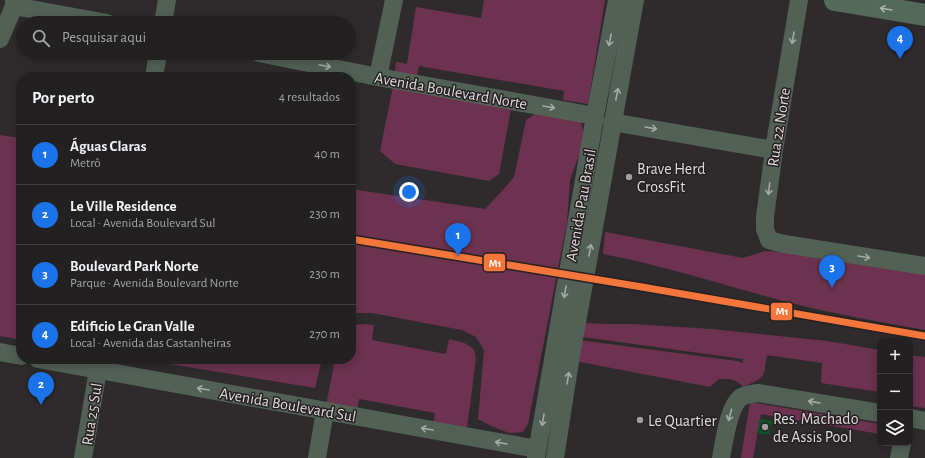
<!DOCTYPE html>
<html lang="pt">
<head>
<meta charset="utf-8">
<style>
  :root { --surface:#232022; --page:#2b282a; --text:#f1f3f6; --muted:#a3a3a5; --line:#403e40; --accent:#1a73e8 }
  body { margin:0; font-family:"Alegreya Sans",sans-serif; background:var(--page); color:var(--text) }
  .controls { position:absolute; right:12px; bottom:12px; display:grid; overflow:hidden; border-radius:8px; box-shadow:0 2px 10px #0003 }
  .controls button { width:36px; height:36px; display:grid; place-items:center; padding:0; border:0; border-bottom:1px solid var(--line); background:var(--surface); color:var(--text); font:20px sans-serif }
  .you { position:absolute; left:409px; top:192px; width:14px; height:14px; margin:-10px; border:3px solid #fff; border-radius:50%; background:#1a73e8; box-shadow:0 0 0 6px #1a73e833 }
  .badge { display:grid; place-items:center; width:26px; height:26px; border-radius:50%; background:var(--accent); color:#fff; font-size:13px; font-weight:700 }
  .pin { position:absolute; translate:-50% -33px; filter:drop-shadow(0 1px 2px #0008) }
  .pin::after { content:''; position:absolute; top:21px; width:14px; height:12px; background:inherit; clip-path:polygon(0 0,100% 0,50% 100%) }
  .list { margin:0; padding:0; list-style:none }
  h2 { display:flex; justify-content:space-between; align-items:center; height:52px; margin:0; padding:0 16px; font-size:17px }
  h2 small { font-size:13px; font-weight:400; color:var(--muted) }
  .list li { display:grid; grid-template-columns:26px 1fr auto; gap:12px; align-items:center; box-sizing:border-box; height:60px; padding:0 16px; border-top:1px solid var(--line) }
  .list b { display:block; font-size:15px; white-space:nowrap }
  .list p { margin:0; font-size:13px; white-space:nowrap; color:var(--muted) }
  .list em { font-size:13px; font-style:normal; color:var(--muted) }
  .icon { flex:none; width:22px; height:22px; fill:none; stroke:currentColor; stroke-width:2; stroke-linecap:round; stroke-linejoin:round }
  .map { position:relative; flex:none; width:925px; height:458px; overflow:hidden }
  .search { position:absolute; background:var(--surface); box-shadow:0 2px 10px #0003; left:16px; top:16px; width:340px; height:44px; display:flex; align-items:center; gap:10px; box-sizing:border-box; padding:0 14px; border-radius:22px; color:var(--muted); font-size:15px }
  .panel { position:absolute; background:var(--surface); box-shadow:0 2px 10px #0003; left:16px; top:72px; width:340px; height:292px; border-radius:16px }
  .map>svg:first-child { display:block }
  .green { fill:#6c324f }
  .water { fill:#0c532a }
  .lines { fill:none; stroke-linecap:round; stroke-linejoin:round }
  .minor { stroke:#526056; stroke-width:18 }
  .major { stroke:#536a5a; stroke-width:22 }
  .metro-1-casing { stroke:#262023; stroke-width:10 }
  .metro-1 { stroke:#f5763a; stroke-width:7 }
  .oneway { stroke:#adb3ae }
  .oneway2 { stroke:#a6a9a6 }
  .poi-dot { fill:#a19d9f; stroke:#262023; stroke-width:1.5 }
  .labels { text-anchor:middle; stroke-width:3; stroke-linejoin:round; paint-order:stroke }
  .street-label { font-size:16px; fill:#dedadc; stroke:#262023 }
  .poi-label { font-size:16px; fill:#dedadc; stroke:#262023; text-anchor:start }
  .line-badge { stroke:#262023; stroke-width:1.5 }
  .badge-label { font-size:11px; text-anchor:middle; font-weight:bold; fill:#fff }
</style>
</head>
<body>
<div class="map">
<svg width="925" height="458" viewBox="0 0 925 458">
  <rect width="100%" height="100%" fill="#2f2b2d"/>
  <path class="green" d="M 484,0 L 605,0 L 588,104 L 563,100 L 564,91 L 419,66 L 417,76 L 395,72 L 396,62 L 407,64 L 416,7 L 481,18 Z
    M 393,86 L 511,109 L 499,174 L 489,181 L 395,164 L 380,151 Z
    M 541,110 L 580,118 L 585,139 L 570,180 L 567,222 L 528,424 L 523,432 L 509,433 L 491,426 L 478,419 L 484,350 L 476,337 L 462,330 L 372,313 L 351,313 L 351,189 L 485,209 L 503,190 L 514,177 L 526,120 Z
    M 0,135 L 21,138 L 21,340 L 0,336 Z
    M 605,232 L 743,258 L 765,251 L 784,252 L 925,274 L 925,330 C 880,322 835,314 791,303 C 728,287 667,266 603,254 Z
    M 585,323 L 608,324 L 632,324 L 712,329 L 827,341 L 880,350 L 880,392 L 821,383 L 822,363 L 767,355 L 764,374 L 758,380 L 743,387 C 735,378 730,379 719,379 L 710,387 L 575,361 L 579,340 L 737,361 L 743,363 L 743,359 L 583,337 Z
    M 364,324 L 374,325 L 372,340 L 446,354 L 449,339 C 458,341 472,343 475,353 C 476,355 475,357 476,359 L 466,436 L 432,430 L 435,413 L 359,399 L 356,416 L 325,411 L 335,359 L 351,359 L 351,327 L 355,325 Z
    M 910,355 L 925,357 L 925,408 L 910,406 Z
    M 140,359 L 322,359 L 315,388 Z
    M 750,402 L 880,424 L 880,434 L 761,414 L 753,458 L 741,458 Z"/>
  <path class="water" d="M 760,419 L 772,421 L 769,435 L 757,433 Z"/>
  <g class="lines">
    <path class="minor" d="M 799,0 L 774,150 L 765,217 L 765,229 L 769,240 L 784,244 L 925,266
      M 14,6 L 107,23
      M 163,23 L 167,0
      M 0,39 L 14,6 L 14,0
      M 259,53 L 378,77 L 595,116
      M 154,77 L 158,53
      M 378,77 L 394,0
      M 612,122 L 774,150
      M 0,352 L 21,356
      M 38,359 L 537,449
      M 910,418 L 925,421
      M 83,458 L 98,370
      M 317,458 L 325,411
      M 536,458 L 595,116 L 617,0
      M 555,458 L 570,361 L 635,0
      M 721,458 C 724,443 728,408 740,398 C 745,394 751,394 758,393 L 880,413
      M 899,458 L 902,443"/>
    <path class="major" d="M 835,0 L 925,15"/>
    <defs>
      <path id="metro-1" d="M 351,239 L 642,287 L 925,336"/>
    </defs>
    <use href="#metro-1" class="metro-1-casing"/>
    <use href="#metro-1" class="metro-1"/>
  </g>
  <defs><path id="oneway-shaft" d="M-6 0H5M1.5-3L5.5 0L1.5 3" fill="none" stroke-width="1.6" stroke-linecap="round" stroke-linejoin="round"/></defs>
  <use class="oneway" href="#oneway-shaft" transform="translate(886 9) rotate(-171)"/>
  <g class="oneway2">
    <use href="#oneway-shaft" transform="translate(793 38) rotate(100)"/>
    <use href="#oneway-shaft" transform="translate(610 40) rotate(101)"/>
    <use href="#oneway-shaft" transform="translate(325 66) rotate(12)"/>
    <use href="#oneway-shaft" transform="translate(617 94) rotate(-79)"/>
    <use href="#oneway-shaft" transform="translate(549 107) rotate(10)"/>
    <use href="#oneway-shaft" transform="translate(651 128) rotate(10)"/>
    <use href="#oneway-shaft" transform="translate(769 189) rotate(97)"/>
    <use href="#oneway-shaft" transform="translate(590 250) rotate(-80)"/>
    <use href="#oneway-shaft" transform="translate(864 257) rotate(9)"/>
    <use href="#oneway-shaft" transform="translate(565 292) rotate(100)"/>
    <use href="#oneway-shaft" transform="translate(568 378) rotate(-81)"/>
    <use href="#oneway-shaft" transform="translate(203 389) rotate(-170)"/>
    <use href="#oneway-shaft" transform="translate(814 402) rotate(-170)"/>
    <use href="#oneway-shaft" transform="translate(730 415) rotate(106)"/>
    <use href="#oneway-shaft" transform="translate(543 420) rotate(100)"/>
    <use href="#oneway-shaft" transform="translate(427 429) rotate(-170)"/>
    <use href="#oneway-shaft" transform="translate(501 443) rotate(-170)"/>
  </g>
  <g class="poi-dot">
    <circle cx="629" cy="177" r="4"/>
    <circle cx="640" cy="420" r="4"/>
    <circle cx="765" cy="427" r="4"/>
  </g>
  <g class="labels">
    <g class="street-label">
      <text transform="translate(451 90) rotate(10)" y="6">Avenida Boulevard Norte</text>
      <text transform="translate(778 127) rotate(-81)" y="6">Rua 22 Norte</text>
      <text transform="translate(580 205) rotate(-80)" y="6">Avenida Pau Brasil</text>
      <text transform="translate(288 404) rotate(10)" y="6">Avenida Boulevard Sul</text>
      <text transform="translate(91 414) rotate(-81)" y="6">Rua 25 Sul</text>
    </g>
    <g class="poi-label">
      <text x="637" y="174">Brave Herd<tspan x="637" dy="18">CrossFit</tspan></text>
      <text x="773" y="424">Res. Machado<tspan x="773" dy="18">de Assis Pool</tspan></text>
      <text x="648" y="426">Le Quartier</text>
    </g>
  </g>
  <g class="line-badge">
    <rect x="483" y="253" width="23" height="19" rx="4" fill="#f5763a"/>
    <rect x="770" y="302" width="23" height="19" rx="4" fill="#f5763a"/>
  </g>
  <g class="badge-label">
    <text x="495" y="267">M1</text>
    <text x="782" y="315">M1</text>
  </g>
</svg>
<div class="controls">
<button>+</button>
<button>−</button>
<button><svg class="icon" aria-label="layers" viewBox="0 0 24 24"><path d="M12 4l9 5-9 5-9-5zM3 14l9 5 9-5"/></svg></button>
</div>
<div class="you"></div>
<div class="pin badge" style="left:458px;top:256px">1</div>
<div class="pin badge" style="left:41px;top:405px">2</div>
<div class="pin badge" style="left:832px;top:288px">3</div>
<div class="pin badge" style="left:900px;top:59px">4</div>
<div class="search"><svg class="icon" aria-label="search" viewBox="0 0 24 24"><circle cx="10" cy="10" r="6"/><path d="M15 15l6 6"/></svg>Pesquisar aqui</div>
<section class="panel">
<h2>Por perto<small>4 resultados</small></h2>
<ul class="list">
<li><span class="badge">1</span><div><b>Águas Claras</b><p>Metrô</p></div><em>40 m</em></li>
<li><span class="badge">2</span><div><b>Le Ville Residence</b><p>Local · Avenida Boulevard Sul</p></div><em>230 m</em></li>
<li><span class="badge">3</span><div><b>Boulevard Park Norte</b><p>Parque · Avenida Boulevard Norte</p></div><em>230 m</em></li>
<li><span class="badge">4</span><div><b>Edificio Le Gran Valle</b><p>Local · Avenida das Castanheiras</p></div><em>270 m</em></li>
</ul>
</section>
</div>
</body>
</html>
